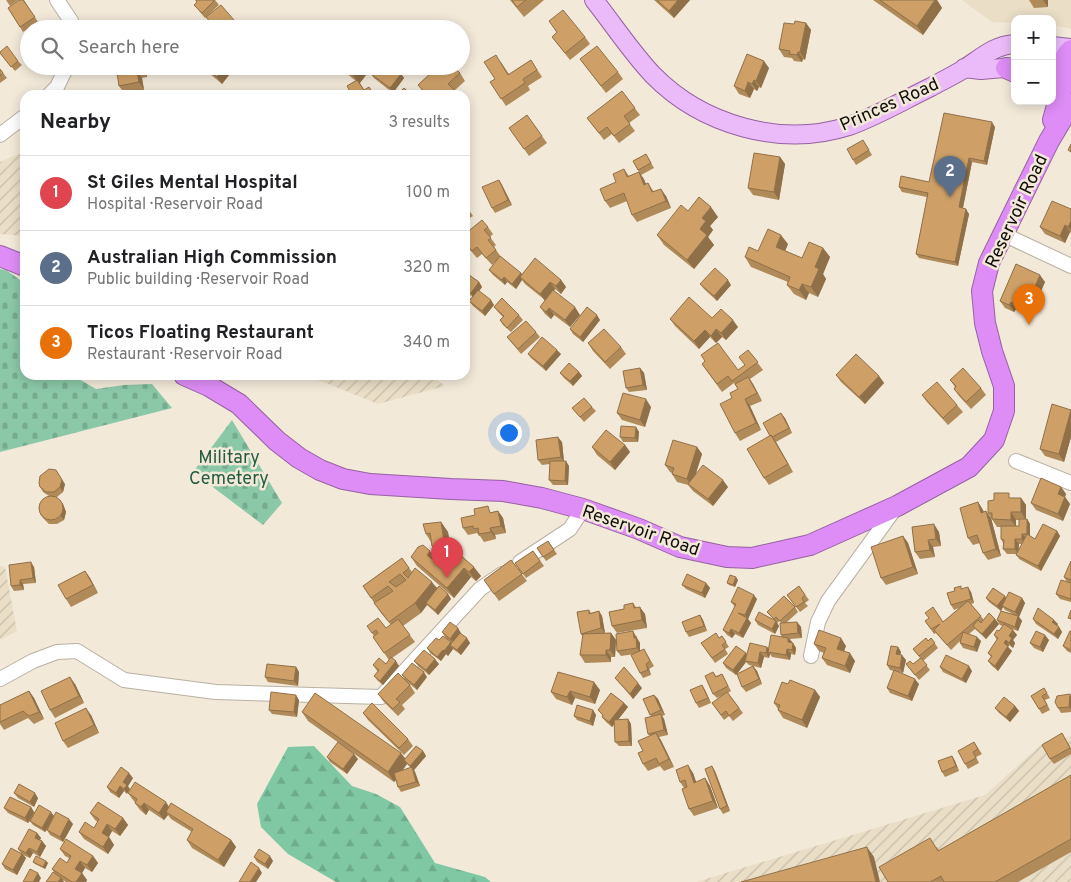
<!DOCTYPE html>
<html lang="en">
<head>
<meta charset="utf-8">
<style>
  :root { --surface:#fff; --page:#f6f6f6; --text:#202124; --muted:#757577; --line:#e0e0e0; --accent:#6d8334 }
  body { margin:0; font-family:Overpass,sans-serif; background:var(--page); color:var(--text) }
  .controls { position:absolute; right:15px; top:15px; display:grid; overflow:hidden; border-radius:10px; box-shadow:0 2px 12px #0003 }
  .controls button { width:45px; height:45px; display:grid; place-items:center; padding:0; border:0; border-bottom:1px solid var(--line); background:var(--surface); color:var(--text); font:25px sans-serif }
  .you { position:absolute; left:508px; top:432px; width:18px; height:18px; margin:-12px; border:4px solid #fff; border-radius:50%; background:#1a73e8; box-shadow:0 0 0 8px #1a73e833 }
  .badge { display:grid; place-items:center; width:32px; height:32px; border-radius:50%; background:var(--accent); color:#fff; font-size:16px; font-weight:700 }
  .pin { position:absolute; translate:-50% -41px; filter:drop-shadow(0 1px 2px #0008) }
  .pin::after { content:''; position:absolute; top:26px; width:18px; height:15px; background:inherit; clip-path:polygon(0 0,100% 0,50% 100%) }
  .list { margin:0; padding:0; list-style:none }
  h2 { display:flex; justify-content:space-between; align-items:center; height:65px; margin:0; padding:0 20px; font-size:21px }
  h2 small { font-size:16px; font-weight:400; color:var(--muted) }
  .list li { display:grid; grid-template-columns:32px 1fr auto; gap:15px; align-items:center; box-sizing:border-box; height:75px; padding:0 20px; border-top:1px solid var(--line) }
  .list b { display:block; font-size:19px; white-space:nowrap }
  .list p { margin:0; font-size:16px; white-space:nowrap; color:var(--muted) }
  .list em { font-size:16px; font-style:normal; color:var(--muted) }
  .icon { flex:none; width:28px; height:28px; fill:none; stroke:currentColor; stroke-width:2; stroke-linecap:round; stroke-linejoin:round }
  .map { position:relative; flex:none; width:1071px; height:882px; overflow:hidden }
  .search { position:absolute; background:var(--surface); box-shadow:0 2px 12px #0003; left:20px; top:20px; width:450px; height:55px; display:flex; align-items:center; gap:12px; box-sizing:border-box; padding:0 18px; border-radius:28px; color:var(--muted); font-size:19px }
  .panel { position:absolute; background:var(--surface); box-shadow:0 2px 12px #0003; left:20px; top:90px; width:450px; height:290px; border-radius:15px }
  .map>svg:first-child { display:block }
  .industrial { fill:url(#industrial-furrows) }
  .built { fill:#eadec7 }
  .forest { fill:url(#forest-firs) }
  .cemetery { fill:url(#cemetery-stones) }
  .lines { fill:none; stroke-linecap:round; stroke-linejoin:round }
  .minor-casing { stroke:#b9b0a2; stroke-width:16 }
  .major-casing { stroke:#9661a2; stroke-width:20 }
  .highway-casing { stroke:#9661a2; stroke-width:22 }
  .minor { stroke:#fff; stroke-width:14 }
  .major { stroke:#ebbbf9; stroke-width:18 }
  .highway { stroke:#dd8df5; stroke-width:20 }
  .wall { fill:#b18a59; fill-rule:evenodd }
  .shaded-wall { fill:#907049 }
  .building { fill:#cea068; stroke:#907049; fill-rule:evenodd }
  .labels { text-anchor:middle; stroke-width:5; stroke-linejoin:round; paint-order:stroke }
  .street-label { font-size:18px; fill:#110e09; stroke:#f2e9d9 }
  .park-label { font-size:18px; fill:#245c42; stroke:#f2e9d9 }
</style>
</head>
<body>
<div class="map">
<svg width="1071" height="882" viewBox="0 0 1071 882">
  <defs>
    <pattern id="industrial-furrows" width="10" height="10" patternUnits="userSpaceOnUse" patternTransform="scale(1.25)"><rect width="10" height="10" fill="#eadec7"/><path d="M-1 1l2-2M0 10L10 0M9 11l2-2" fill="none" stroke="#c8bdaa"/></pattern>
    <pattern id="forest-firs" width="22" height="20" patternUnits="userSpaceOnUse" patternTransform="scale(1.25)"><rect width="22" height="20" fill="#7fc8a3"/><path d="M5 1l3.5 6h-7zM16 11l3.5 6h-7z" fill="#6dab8b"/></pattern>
    <pattern id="cemetery-stones" width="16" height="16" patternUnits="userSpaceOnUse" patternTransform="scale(1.25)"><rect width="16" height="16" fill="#8bc8a8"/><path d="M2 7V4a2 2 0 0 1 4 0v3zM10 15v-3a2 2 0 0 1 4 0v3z" fill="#77ab8f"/></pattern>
  </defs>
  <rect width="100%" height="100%" fill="#f2e9d9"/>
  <path class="industrial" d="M 25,151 L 25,236 L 0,234 L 0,162 Z
    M 306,375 L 431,375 L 445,386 L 378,404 Z
    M 0,566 L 5,567 L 17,631 L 0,640 Z
    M 1071,736 L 1071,882 L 696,882 L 985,795 L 1044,742 Z"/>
  <path class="built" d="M 962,0 L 1071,0 L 1071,29 L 1052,25 L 1052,19 L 1015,19 L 1015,23 L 992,22 Z"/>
  <path class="forest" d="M 314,746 L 352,786 L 376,794 L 400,807 L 435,863 L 485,877 L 491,882 L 336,882 L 288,854 L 261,827 L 257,804 L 288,747 Z"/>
  <path class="cemetery" d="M 0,269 L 6,270 L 23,282 L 25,297 L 25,375 L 72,375 L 96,389 L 124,385 L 152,384 L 172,408 L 0,452 Z
    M 232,420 L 282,503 L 263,525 L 193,472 Z"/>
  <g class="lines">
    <defs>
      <path id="minor" d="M 57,0 L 71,21 L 73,29
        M 49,95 L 57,87 L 67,66
        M 0,135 L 25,116
        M 1003,234 L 1071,266
        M 1016,461 L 1071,483
        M 520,562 L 570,529 L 583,509
        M 811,656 L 818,622 L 828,601 L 897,506
        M 0,679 L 33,661 L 57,652 L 77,651 L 124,680 L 216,692 L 381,697 L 480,589 L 502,574"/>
      <path id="major" d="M 594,0 C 613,24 632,53 653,75 C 702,125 781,148 849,126 C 877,116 904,100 931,87 C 942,81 954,75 964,69 C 981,58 994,45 1015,44
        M 1052,46 L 1071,48
        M 964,68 L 981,70 L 1015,67"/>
      <path id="highway" d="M 1071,50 C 1062,58 1061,69 1071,76
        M 1006,68 L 1015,72
        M 1053,120 L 1066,73
        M 0,256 L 25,266
        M 184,375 L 209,386 L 239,404 L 277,441 L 299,458 L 320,470 L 343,479 L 370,484 L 451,489 L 503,491 L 542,498 L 583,509 L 639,529 L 680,547 L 727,557 L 752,558 L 810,545 L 897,506 L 969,467 L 994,440 L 1004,411 L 1004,386 L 992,351 L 985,323 L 982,291 L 989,263 L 1049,141 L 1071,104"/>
    </defs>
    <use href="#minor" class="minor-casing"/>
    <use href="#major" class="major-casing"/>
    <use href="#highway" class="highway-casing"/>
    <use href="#minor" class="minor"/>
    <use href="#major" class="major"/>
    <use href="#highway" class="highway"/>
  </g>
  <path class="wall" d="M 6,0 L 18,0 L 10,6 Z
    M 24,0 L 38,22 L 23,32 L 8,8 Z
    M 195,0 L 215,0 L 219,5 L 205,18 L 194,5 L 197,2 Z
    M 510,0 L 544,0 L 524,17 Z
    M 654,0 L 690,0 L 674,18 Z
    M 873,0 L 937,0 L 942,8 L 923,35 Z
    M 1029,0 L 1048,0 L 1048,7 L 1034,8 Z
    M 206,17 L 234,20 L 238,25 L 234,29 L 215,29 Z
    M 549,21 L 585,37 L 590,44 L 570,60 L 552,37 L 557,33 Z
    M 806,23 L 811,30 L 805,60 L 803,59 L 802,62 L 794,61 L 792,58 L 784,57 L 779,49 L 794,24 Z
    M 0,53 L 18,61 L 22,65 L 15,71 Z
    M 580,59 L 618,72 L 623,79 L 606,93 Z
    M 531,60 L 542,77 L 528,86 L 530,90 L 506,106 L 490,82 L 495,79 L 501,62 L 509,74 Z
    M 116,66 L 145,66 L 147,77 L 142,78 L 144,90 L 124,93 L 119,86 Z
    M 201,66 L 236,66 L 222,84 L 203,68 Z
    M 263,66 L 284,66 L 280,74 Z
    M 341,66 L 373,66 L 360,83 L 364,90 L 374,95 L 352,95 L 356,81 L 346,73 Z
    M 425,66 L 453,66 L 460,73 L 465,81 L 454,91 L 459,95 L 426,95 L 418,85 L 431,73 Z
    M 769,68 L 761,88 L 759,87 L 757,91 L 754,89 L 750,98 L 739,94 L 734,86 Z
    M 0,69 L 7,78 L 0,83 Z
    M 371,74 L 401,74 L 404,78 L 393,93 L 374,78 Z
    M 622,91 L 640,115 L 629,123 L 635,131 L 619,143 L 612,134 L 604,140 L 587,118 Z
    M 527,115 L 547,143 L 529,156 L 509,128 Z
    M 995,127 L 987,165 L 972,162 L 963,208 L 969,214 L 958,266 L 919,258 L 916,254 L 927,197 L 902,192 L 899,187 L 929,182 Z
    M 863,140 L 872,155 L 856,165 L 853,160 Z
    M 646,154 L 654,168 L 641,175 L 646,184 L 648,183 L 654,192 L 666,196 L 671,208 L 637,222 L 632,215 L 627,201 L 610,208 L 605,201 L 624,169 L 629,176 L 639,172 L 633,161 Z
    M 780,157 L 785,164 L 779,200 L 753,195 L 748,188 Z
    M 499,180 L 502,185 L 512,205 L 495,213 L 492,208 Z
    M 465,204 L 473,216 L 465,221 Z
    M 1071,209 L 1071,233 L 1070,232 L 1065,243 L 1045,234 L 1040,227 Z
    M 688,211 L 718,217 L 710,226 L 713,230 L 708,237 L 714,245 L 694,269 L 664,245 L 657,235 Z
    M 488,227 L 493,234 L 490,237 L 496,245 L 494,247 L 501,257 L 522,274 L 561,280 L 566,287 L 561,294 L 555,289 L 554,291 L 580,315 L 570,327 L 554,315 L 551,319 L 545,314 L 540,307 L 545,300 L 525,284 L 522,280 L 516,289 L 507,282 L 505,285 L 493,275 L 489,270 L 496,261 L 492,265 L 482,254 L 477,258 L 465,244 L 465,234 Z
    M 788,244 L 785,251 L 802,258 L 823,248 L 830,257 L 823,274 L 826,279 L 818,297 L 809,293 L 806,300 L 794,294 L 787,285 L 788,282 L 751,267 L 745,257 L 758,251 Z
    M 1016,264 L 1045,282 L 1038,298 L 1030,295 L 1029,297 L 1035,305 L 1030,316 L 1016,309 L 1014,312 L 1005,308 L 1000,301 Z
    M 465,272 L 479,282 L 482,287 L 479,291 L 494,305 L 485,316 L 473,306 L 469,301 L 473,297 L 465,291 Z
    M 700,284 L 731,285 L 717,301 L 704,289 Z
    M 494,307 L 519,315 L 523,320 L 511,332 L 503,325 L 500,320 L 503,317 L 498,312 Z
    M 712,318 L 738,327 L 726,340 L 722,337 L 716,343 L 710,337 L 699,349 L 675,326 L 670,319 Z
    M 600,320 L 583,342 L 573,334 L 570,329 Z
    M 536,332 L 540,337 L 521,354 L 507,337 Z
    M 588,343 L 621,347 L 626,354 L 610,369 L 593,351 Z
    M 748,350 L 763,370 L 750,379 L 753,384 L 762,401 L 750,406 L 761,430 L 740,441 L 735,433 L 732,398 L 738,389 L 734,383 L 722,392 L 702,364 L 738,370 L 745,365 Z
    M 528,354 L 561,354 L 546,371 L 531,358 Z
    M 640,368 L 644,373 L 647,390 L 629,392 L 626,388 Z
    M 579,372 L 582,376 L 573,386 L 564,378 L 560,373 Z
    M 836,375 L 879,376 L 884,383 L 865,404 L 841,382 Z
    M 950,380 L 981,388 L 986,395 L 971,409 L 959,396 L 954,389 L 955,387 Z
    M 922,395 L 957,405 L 963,412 L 948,425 L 927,402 Z
    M 592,407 L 596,411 L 584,422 L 572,408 Z
    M 651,407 L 645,427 L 622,420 L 617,413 Z
    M 1071,410 L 1071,437 L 1064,462 L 1045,456 L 1040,449 Z
    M 785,418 L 792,433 L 776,442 L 793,472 L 769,485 L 764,478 L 770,436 Z
    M 636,427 L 639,432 L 638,442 L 623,442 L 620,437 Z
    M 562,442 L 564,461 L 569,466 L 568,485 L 553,485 L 549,480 L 550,464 L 542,465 L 538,460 Z
    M 625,445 L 630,452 L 615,470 L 597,455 L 592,447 Z
    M 697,447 L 702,454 L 696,473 L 728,487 L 713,506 L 693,491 L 688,485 L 677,482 L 672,474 L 672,473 L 670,472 L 665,465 Z
    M 65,484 L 63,492 L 57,497 L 55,497 L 63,504 L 66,512 L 64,520 L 57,524 L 49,524 L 43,518 L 40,514 L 49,496 L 43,492 L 40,487 Z
    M 1061,487 L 1066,494 L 1065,497 L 1070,504 L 1063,521 L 1036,510 L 1031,503 Z
    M 1012,498 L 1021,498 L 1026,505 L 1026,519 L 1027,519 L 1030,524 L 1030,536 L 1035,539 L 1057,531 L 1060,536 L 1041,571 L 1019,559 L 1016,554 L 1007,554 L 1003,549 L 1003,543 L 1001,539 L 1001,527 L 997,527 L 988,513 L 994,500 ZM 1016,520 L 1019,520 L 1019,526 L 1016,526 ZM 1019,544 L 1022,544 L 1019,550 Z
    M 978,502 L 984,512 L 991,518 L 1001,556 L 988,560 L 983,553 L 980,543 L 973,545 L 968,538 Z
    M 498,511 L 503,518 L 506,533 L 495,535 L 496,539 L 484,542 L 480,536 L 479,536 L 477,533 L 468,535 L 463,528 L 492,512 Z
    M 441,522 L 448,532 L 450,546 L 481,576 L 476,581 L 471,577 L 454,598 L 417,566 L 411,557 L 437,561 L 436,562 L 437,563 L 441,557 L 432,546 L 431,542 L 426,534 Z
    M 912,527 L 939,532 L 941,546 L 933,547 L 935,557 L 920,559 L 915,552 Z
    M 903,536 L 908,543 L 918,574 L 886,585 L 881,578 Z
    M 548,541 L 557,554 L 546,561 L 537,548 Z
    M 533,551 L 544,566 L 526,578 L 515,563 Z
    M 402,558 L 412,572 L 448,594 L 451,599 L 438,615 L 427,605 L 421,613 L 403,626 L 415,642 L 392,658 L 399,666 L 383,685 L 378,681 L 374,676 L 378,672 L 373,665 L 386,664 L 389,660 L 373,637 L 374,636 L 367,626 L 386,628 L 391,625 L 381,613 L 363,586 Z
    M 511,560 L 527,581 L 499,601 L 484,580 Z
    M 1071,561 L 1071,602 L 1060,599 L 1056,594 L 1067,582 L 1064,577 Z
    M 34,567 L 36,583 L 23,584 L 24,590 L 14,591 L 11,586 Z
    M 85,571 L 90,578 L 98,593 L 71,607 L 66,599 Z
    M 738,580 L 735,587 L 729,585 L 727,583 Z
    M 706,583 L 710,588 L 705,598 L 686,589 L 682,585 Z
    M 799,586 L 809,600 L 805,603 L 808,606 L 800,612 L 787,595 Z
    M 962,589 L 971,592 L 974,603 L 971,604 L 984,620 L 995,619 L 999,624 L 986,639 L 975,629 L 969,634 L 981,641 L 977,652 L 963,648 L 960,643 L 960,641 L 951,650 L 936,633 L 934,634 L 925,621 L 943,622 L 959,608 L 954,610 L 951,605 Z
    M 986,598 L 1022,598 L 1025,603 L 1019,617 L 1022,621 L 1018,631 L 1012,629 L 1017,635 L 1013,640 L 1015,643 L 1013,648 L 1009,645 L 1008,647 L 1012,651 L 998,671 L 992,666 L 988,661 L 991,657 L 988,653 L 997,640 L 994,635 L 999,631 L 1003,626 L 1000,625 L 997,620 L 1001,611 L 989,602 ZM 1003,607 L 1005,610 L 1013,614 L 1001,611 Z
    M 757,599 L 748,619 L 751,623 L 743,638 L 735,634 L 732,638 L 727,635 L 723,630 L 735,607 L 731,602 Z
    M 633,603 L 636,607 L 645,614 L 647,628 L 617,633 L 612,626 L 624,609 Z
    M 795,607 L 798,612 L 786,623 L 797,622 L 801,627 L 802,638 L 790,639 L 796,648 L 795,655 L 791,654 L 790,660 L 772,657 L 770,654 L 769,658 L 764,657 L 761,668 L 753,666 L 757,671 L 762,684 L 746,692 L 742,687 L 737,674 L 736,675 L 726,668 L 723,663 L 746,653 L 747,655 L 767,647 L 769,649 L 782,636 L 781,635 L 781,623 L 780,621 L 777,623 L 779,626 L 775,634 L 758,625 L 755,620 L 774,620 L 767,612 ZM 746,662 L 749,665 L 753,666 L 737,674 Z
    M 589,610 L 591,613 L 599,611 L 602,616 L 605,633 L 611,633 L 616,640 L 615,657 L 611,657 L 611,662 L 585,663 L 580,655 L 583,637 L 581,634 Z
    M 700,615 L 703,620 L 707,631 L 689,637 L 686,632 Z
    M 1033,619 L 1058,624 L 1057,625 L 1059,627 L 1062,632 L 1058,639 L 1036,624 Z
    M 1071,631 L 1071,653 L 1067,651 L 1063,646 Z
    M 442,632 L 461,633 L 461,634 L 470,643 L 461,655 L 453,649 L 448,656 L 446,654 L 441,661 L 430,653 L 427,648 L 451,642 L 452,643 L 445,637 Z
    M 637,636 L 637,639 L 640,643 L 640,651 L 647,654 L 654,666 L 649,669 L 651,675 L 643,678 L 640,673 L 635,654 L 621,656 L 617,651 Z
    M 722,636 L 729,647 L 725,649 L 728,654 L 715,663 L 701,643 L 719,638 Z
    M 931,638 L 938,648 L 923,661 L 930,670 L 919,680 L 906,664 L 913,664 L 920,658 L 913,649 L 928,641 Z
    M 1049,640 L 1043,652 L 1034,648 L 1030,643 Z
    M 814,644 L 846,646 L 844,651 L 855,661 L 850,673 L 827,665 L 822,658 L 824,653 L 819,651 Z
    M 898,647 L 901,652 L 900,655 L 906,660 L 903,673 L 895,671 L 919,684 L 912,701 L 890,693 L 887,688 L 894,671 L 890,670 L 887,665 Z
    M 414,661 L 439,664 L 429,675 L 418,666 Z
    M 296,667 L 299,672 L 298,686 L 268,682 L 265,677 Z
    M 940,667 L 972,671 L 966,683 L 943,672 Z
    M 713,672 L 716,676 L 722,674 L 731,691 L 728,693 L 743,713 L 733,721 L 729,716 L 724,720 L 712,703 L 723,695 L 717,698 L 713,694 Z
    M 402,675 L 427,677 L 417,690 L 405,680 Z
    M 615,678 L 642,688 L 633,699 Z
    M 75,684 L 84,703 L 55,718 L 50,710 Z
    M 788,684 L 815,690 L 820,697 L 807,728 L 783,718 L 778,710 L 778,709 L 774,703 Z
    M 410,685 L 415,693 L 402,705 L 405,709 L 398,716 L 383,701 L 378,694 Z
    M 702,685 L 705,690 L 711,703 L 699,708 L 696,703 Z
    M 1044,688 L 1050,698 L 1045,700 L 1050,710 L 1042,714 L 1031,696 Z
    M 600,690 L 595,704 L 575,698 L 572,705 L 556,699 L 551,692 Z
    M 29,691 L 34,698 L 44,719 L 34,724 L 28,718 L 4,730 L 0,724 L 0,705 Z
    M 654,695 L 658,699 L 665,715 L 662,716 L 664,719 L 668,735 L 659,737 L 674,767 L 664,771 L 660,766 L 648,771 L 643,764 L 643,751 L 650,736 L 648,734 L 651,716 L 643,699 Z
    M 1071,696 L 1071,712 L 1061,713 L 1058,708 Z
    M 299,700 L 297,717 L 272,714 L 269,710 Z
    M 624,703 L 628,707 L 618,720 L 628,719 L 631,724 L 632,746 L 619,746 L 615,742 L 614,724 L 612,727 L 606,722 L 602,717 L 603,716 L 598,710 Z
    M 1015,706 L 1019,711 L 1010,722 L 999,713 L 995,708 Z
    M 593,710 L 596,715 L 593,726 L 577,720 L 574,716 Z
    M 302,712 L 405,759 L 423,751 L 426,756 L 414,770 L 415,772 L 420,786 L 401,792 L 398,787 L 396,780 L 394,782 L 308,721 ZM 407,764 L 411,768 L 402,771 Z
    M 363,713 L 408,739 L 413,746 L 404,755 L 368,720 Z
    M 91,715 L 99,733 L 68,748 L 63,741 Z
    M 1065,738 L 1071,748 L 1071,754 L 1054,764 L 1050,759 Z
    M 974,742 L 982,754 L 976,757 L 979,763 L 968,769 L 965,764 Z
    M 952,756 L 955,761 L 959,771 L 945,777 L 942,772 Z
    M 327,757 L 358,759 L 347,774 L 330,762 Z
    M 715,771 L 730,811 L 723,814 L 720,809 Z
    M 693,773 L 696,782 L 705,778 L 710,786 L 718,808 L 694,816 L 689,809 L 684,788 L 680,782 Z
    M 1071,775 L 1071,852 L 1018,882 L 888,882 L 937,847 L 939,851 Z
    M 133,778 L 128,786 L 127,794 L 124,791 L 119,798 L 110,792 L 107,787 Z
    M 14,793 L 38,798 L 34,807 L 18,798 Z
    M 128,793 L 169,807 L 231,840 L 236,847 L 224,867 L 192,848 L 187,840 L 192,832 L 171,819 L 168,815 L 164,820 L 149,810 L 146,815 L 140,810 L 135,803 L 135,802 L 133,800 Z
    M 31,807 L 34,812 L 54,816 L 73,824 L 63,842 L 50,835 L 47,830 L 45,832 L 33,825 L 30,821 L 28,823 L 8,813 L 4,808 Z
    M 90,813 L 123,818 L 128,825 L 120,836 L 112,831 L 109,837 L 114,845 L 108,854 L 84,839 L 79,832 L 94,828 L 98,822 L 95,820 Z
    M 37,833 L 41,838 L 40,840 L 42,841 L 46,846 L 40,857 L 33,853 L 30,858 L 23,855 L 26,858 L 17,875 L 5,869 L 2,864 L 21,853 L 18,849 Z
    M 60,849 L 93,856 L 98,863 L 92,872 L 85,868 L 82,873 L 87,880 L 86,882 L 66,882 L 63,880 L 64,882 L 46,882 L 55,874 L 52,869 L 67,863 L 69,858 L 65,856 Z
    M 254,857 L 273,861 L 268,869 L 257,862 Z
    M 46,861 L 48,863 L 45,869 L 35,864 L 33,862 Z"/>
  <path class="shaded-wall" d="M 678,0 L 690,0 L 674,18 L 669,11 Z
    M 935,0 L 937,0 L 942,8 L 923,35 L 917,26 Z
    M 1043,0 L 1048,0 L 1048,7 Z
    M 806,23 L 811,30 L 805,60 L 800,52 Z
    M 798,52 L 803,59 L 802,62 L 797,55 Z
    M 764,61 L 769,68 L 761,88 L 756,81 Z
    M 141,66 L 145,66 L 147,77 L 142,70 Z
    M 226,66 L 236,66 L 222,84 L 217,77 Z
    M 275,66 L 284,66 L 280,74 L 275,67 Z
    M 362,66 L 373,66 L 359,84 L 354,76 Z
    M 137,71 L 142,78 L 144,90 L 139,82 Z
    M 401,74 L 404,78 L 393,93 L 390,88 Z
    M 754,80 L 759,87 L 757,91 L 752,84 Z
    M 748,82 L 754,89 L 750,98 L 745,91 Z
    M 992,122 L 995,127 L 987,165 L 984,161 Z
    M 780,157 L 785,164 L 779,200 L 774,192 Z
    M 969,158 L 972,162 L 962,212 L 959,207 Z
    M 639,172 L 644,179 L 649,192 L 644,185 Z
    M 499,180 L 502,185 L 512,205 L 508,200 Z
    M 661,189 L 666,196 L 671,208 L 666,201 Z
    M 711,207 L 718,217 L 710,226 L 713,230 L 708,237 L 714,245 L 694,269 L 687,260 L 700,229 L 702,218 Z
    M 966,209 L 969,214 L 958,266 L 955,262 Z
    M 1071,221 L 1071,231 L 1068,227 Z
    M 1065,225 L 1070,232 L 1065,243 L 1060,236 Z
    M 781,235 L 788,244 L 783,256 L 776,247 Z
    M 823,248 L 830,257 L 823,274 L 826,279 L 818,297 L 811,287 L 815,267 Z
    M 521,273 L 524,278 L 520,277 L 522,280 L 516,289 L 512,284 Z
    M 1040,275 L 1045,282 L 1038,298 L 1033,291 Z
    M 504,277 L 507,282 L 505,285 L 502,280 Z
    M 561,280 L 566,287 L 561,294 L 556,286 Z
    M 728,280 L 731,285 L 717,301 L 714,296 Z
    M 479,282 L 482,287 L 474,298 L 471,293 Z
    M 550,282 L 555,289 L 545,301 L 540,294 Z
    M 802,284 L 809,293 L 806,300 L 799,290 Z
    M 1025,288 L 1030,295 L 1027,301 L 1022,294 Z
    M 1030,297 L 1035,305 L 1030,316 L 1025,308 Z
    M 491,300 L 494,305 L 485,316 L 482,311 Z
    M 1011,302 L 1016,309 L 1014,312 L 1009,305 Z
    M 575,307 L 580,315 L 570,327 L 565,320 Z
    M 549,308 L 554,315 L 551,319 L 546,312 Z
    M 597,315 L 600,320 L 583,342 L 580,337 Z
    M 733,320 L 738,327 L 726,340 L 721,333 Z
    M 716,329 L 722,337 L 716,343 L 711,336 Z
    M 705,330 L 710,337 L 699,349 L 694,341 Z
    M 557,350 L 561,354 L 546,371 L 543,366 Z
    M 640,368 L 644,373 L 647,390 L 643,385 Z
    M 579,372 L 582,376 L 573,386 L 570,381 Z
    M 879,376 L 884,383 L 865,404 L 859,397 Z
    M 748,377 L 753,384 L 762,401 L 757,393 Z
    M 646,399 L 651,407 L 645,427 L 640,420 Z
    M 745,399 L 750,406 L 761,430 L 756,423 Z
    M 1071,411 L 1071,437 L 1064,462 L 1059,454 Z
    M 781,413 L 785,418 L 792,433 L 789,428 Z
    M 636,427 L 639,432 L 638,442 L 635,438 Z
    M 771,435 L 776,442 L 793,472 L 788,464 Z
    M 558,437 L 562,442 L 564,462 L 561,457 Z
    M 625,445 L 630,452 L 615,470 L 610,462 Z
    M 697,447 L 702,454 L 692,486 L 687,479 Z
    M 566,461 L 569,466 L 568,485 L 565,481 Z
    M 56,470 L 65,484 L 63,492 L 60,487 Z
    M 723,480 L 728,487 L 713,506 L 708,499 Z
    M 1061,487 L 1066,494 L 1063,501 L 1058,494 Z
    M 1065,497 L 1070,504 L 1063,521 L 1058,514 Z
    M 1021,498 L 1026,505 L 1026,520 L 1021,512 Z
    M 60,500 L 63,504 L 66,512 L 64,520 L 60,515 Z
    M 978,502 L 983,510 L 986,520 L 981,513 Z
    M 498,511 L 503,518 L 506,533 L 501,526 Z
    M 986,511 L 991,518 L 1001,556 L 996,549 Z
    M 1011,512 L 1016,520 L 1016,527 L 1011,520 Z
    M 1027,519 L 1030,524 L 1030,538 L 1027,534 Z
    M 441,522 L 448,532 L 451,551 L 444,541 Z
    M 934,524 L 939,532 L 941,546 L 936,539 Z
    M 490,528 L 495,535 L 496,539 L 491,532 Z
    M 1057,531 L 1060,536 L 1041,571 L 1038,566 Z
    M 1022,534 L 1026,538 L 1026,544 L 1022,539 Z
    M 903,536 L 908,543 L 918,574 L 913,567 Z
    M 1015,539 L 1019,544 L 1018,554 L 1015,549 Z
    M 928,540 L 933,547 L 935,557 L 930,550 Z
    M 430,551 L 437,561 L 434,565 L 427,555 Z
    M 31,562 L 34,567 L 36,583 L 33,578 Z
    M 474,567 L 481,576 L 476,581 L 469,572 Z
    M 464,568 L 471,577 L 454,598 L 447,588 Z
    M 85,571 L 90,578 L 98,593 L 93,585 Z
    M 736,577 L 738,580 L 735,587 L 733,585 Z
    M 20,580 L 23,584 L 24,590 L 20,585 Z
    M 432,582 L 439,591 L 426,603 L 427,605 L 421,613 L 415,603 Z
    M 706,583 L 710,588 L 705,598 L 702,593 Z
    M 968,587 L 971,592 L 974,603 L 971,599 Z
    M 448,594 L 451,599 L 438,615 L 435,610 Z
    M 754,595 L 757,599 L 748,619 L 751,623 L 743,638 L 739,633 L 747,618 L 745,615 Z
    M 1005,596 L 1008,601 L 1002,606 L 1003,607 L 1001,611 L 997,606 Z
    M 1022,598 L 1025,603 L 1019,617 L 1022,621 L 1018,631 L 1015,627 L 1018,616 L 1015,612 Z
    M 640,607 L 645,614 L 647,628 L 642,620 Z
    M 599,611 L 602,616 L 605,633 L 601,628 Z
    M 700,615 L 703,620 L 707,631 L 704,626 Z
    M 995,619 L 999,624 L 986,639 L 982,634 Z
    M 1054,620 L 1058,624 L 1056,627 L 1052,622 Z
    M 776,621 L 779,626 L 775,634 L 772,629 Z
    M 797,622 L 801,627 L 802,638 L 798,633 Z
    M 1059,627 L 1062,632 L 1058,639 L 1054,634 Z
    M 458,628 L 461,633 L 454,643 L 450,639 Z
    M 731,629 L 735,634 L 732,638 L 729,633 Z
    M 1013,630 L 1017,635 L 1013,640 L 1015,643 L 1013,648 L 1009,643 L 1009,636 Z
    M 633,631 L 640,643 L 640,653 L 637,648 L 634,638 Z
    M 611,633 L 616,640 L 615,657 L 610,650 Z
    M 1045,635 L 1049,640 L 1043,652 L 1040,647 Z
    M 977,637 L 981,641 L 977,652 L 974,647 Z
    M 467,638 L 470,643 L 461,655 L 457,650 Z
    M 788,638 L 792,642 L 791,647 L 788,642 Z
    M 841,638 L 846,646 L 842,656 L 837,649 Z
    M 1006,640 L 1009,645 L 1008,647 L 1012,651 L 998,671 L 995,666 L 1004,643 Z
    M 451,642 L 455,647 L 450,645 L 453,649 L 448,656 L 444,651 Z
    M 793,643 L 796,648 L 795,655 L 792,650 Z
    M 767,647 L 771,652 L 768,652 L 770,654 L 769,658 L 766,653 Z
    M 898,647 L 901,652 L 899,659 L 896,654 Z
    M 787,649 L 791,654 L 790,660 L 786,655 Z
    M 443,650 L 446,654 L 441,661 L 437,657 Z
    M 606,650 L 611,657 L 611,662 L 606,655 Z
    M 760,652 L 764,657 L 761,668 L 758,663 Z
    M 746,653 L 749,658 L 745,661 L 746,662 L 736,675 L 733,670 Z
    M 850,653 L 855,661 L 850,673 L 845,666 Z
    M 902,655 L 906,660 L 903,673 L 900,668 Z
    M 435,659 L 439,664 L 429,675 L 426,670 Z
    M 396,661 L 399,666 L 383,685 L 380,681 Z
    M 646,664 L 649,669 L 651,675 L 648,670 Z
    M 753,666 L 757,671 L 762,684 L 759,679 Z
    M 969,666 L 972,671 L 966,683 L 962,679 Z
    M 296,667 L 299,672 L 298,686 L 294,681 Z
    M 424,672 L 427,677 L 417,690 L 414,685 Z
    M 70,677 L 75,684 L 84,703 L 79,696 Z
    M 915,679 L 919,684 L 912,701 L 908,696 Z
    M 594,682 L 600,690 L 595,704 L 590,697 Z
    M 638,683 L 642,688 L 633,699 L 630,694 Z
    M 702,685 L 705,690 L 711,703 L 708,698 Z
    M 815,690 L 820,697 L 807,728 L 802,720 Z
    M 29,691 L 34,698 L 44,719 L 39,712 Z
    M 570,691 L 575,698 L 572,705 L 567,697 Z
    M 1070,694 L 1071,696 L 1071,709 L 1069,707 Z
    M 296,695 L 299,700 L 297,717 L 294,712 Z
    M 654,695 L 658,699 L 665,715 L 661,710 Z
    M 624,703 L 628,707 L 612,727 L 609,722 Z
    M 1015,706 L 1019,711 L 1010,722 L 1006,717 Z
    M 86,708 L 91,715 L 99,733 L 94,725 Z
    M 593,710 L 596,715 L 593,726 L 590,721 Z
    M 661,714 L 664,719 L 668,735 L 664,730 Z
    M 628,719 L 631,724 L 632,746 L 629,741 Z
    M 656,733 L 661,740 L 674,767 L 669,759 Z
    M 423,751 L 426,756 L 414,770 L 415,772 L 420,786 L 416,782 L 412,769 L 410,766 Z
    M 401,753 L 408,762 L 404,760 L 407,764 L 394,782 L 388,772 Z
    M 354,754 L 358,759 L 347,774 L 343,769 Z
    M 952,756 L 955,761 L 959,771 L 956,766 Z
    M 688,765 L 693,773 L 699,790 L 694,783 Z
    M 712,766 L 715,771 L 730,811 L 727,806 Z
    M 129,773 L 133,778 L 128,786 L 130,789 L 127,794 L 124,789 L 123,782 Z
    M 705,778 L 710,786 L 718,808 L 713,801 Z
    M 120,786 L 124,791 L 119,798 L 116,793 Z
    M 35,793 L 38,798 L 34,807 L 30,802 Z
    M 166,802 L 171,810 L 166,812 L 168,815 L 164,820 L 159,813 Z
    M 144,803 L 149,810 L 146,815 L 141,807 Z
    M 31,807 L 34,812 L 28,823 L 25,818 Z
    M 51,812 L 54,816 L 45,832 L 42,828 Z
    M 123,818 L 128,825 L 120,836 L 115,829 Z
    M 69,819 L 73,824 L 63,842 L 60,837 Z
    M 107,824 L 112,831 L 107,840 L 102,833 Z
    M 37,833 L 41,838 L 38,843 L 35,838 Z
    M 109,837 L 114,845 L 108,854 L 103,847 Z
    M 231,840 L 236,847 L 224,867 L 218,860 Z
    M 42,841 L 46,846 L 40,857 L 37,852 Z
    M 867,847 L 874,857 L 880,882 L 876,882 Z
    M 29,848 L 33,853 L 30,858 L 26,853 Z
    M 22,854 L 26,858 L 17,875 L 13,870 Z
    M 93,856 L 98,863 L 92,872 L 87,865 Z
    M 270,856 L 273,861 L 268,869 L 265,864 Z
    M 46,861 L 48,863 L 45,869 L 43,867 Z
    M 80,861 L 85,868 L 82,873 L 87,880 L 86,882 L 76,882 L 75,869 Z
    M 259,868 L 262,873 L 256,882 L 250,882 Z
    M 38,873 L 41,878 L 39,882 L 33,882 Z
    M 61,878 L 64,882 L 58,882 Z"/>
  <path class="building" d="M 19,0 L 23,0 L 35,17 L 20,27 L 8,8 Z
    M 196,0 L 215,0 L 202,13 L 194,5 L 197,2 Z
    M 512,0 L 526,0 L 517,7 Z
    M 657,0 L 678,0 L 669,11 Z
    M 880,0 L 935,0 L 917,26 Z
    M 221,5 L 234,20 L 225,29 L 216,29 L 206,17 Z
    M 563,10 L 585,37 L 565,53 L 552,37 L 557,32 L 549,21 Z
    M 404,21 L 411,29 L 396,29 Z
    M 795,21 L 806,23 L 800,52 L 798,52 L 797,55 L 789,54 L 790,51 L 779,49 L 784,23 L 794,24 Z
    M 7,46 L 18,61 L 11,67 L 0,53 L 0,52 Z
    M 597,46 L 618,72 L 601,86 L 580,59 Z
    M 747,54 L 764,61 L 756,81 L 754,80 L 752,84 L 748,82 L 745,91 L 734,86 Z
    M 496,55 L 508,75 L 531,60 L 537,70 L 523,79 L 525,83 L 501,99 L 490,82 L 495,79 L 484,62 Z
    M 116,66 L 141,66 L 142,70 L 137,71 L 139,82 L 119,86 Z
    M 204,66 L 226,66 L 217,77 Z
    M 342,66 L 362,66 L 354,76 Z
    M 376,66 L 391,66 L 401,74 L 390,88 L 371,74 Z
    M 427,66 L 453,66 L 460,73 L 448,84 L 459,95 L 427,95 L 418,85 L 432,72 Z
    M 0,69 L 3,73 L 0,76 Z
    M 357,80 L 364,90 L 369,87 L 374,95 L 352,95 L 347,86 Z
    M 404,88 L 412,95 L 397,95 Z
    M 622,91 L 635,108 L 624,116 L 630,124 L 614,136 L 607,127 L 599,133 L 587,118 Z
    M 944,113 L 992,122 L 984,161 L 969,158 L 959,207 L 966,209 L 955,262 L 916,254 L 928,193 L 899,187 L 901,176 L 929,182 Z
    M 527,115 L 542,136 L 524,149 L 509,128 Z
    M 863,140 L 869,150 L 853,160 L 847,149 Z
    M 1071,144 L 1071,152 L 1068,150 Z
    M 754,153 L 780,157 L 774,192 L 748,188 Z
    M 646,154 L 651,163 L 638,170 L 633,161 Z
    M 624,169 L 627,177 L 639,172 L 644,185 L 648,183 L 652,192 L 661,189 L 666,201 L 632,215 L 624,193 L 605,201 L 600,189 L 616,182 L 613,174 Z
    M 499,180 L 508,200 L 492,208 L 482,187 Z
    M 699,197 L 711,207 L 702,218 L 706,221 L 700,229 L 707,235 L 687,260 L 657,235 L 681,205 L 688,211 Z
    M 1052,201 L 1071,209 L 1071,221 L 1068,227 L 1065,225 L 1060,236 L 1040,227 Z
    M 465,204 L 469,211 L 465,214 Z
    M 482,220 L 488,227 L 484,230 L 491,238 L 488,240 L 496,250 L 486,258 L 477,247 L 472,251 L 465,243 L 465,234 Z
    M 768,229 L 781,235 L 776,247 L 802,258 L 809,242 L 823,248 L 815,267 L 819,269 L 811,287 L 802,284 L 799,290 L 787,285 L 790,277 L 745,257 L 749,247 L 758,251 Z
    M 500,256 L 521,273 L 512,284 L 504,277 L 502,280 L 489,270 Z
    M 535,258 L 561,280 L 556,286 L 550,282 L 540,294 L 520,277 Z
    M 1016,264 L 1040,275 L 1033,291 L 1025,288 L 1022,294 L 1030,297 L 1025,308 L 1011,302 L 1009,305 L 1000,301 Z
    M 715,268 L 728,280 L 714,296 L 700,284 Z
    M 465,272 L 479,282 L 471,293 L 465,289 Z
    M 478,290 L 491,300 L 482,311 L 469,301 Z
    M 553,290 L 575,307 L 565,320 L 549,308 L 546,312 L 540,307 Z
    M 689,297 L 712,318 L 721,309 L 733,320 L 721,333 L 716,329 L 711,336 L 705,330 L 694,341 L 670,319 Z
    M 502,298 L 519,315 L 507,328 L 500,320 L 504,316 L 494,307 Z
    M 587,307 L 597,315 L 580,337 L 570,329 Z
    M 526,321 L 536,332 L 518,349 L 507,337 Z
    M 604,329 L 621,347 L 605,362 L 588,343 Z
    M 542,337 L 557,350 L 543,366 L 528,354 Z
    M 718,343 L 738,370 L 745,365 L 739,357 L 748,350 L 758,362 L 732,381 L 728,376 L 717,384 L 702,364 L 705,361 L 701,355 Z
    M 856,354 L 879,376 L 859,397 L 836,375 Z
    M 569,363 L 579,372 L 570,381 L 560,373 Z
    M 640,368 L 643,385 L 626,388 L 623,371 Z
    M 963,368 L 981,388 L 966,402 L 954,389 L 956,386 L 950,380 Z
    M 748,377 L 757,393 L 745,399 L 756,423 L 735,433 L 720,404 L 732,398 L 730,393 L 738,389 L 735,384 Z
    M 937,382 L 957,405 L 943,418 L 922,395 Z
    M 623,393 L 646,399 L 640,420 L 617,413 Z
    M 584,398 L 592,407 L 580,417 L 572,408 Z
    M 1052,404 L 1071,410 L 1059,454 L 1040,449 Z
    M 781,413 L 789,428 L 772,437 L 771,435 L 770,436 L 763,423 Z
    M 621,426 L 636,427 L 635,438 L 620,437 Z
    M 606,430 L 625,445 L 610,462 L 592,447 Z
    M 771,435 L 788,464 L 764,478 L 747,449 Z
    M 558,437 L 561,457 L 538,460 L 536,440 Z
    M 673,440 L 697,447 L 687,479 L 672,474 L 674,468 L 665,465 Z
    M 550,461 L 566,461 L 565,481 L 549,480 Z
    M 703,465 L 723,480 L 708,499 L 688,484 Z
    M 49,469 L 56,470 L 62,480 L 60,487 L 54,492 L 46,492 L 40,487 L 39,483 L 40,476 Z
    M 1041,478 L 1061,487 L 1058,494 L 1065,497 L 1058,514 L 1031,503 Z
    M 994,493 L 1009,493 L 1009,498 L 1021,498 L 1021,512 L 1011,512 L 1011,520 L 992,519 L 992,513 L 988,513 L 988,501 L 994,500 Z
    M39 508a12 12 0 1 1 24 0a12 12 0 1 1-24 0Z
    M 978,502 L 981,513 L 986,511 L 996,549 L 983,553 L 977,535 L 968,538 L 960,508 Z
    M 488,506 L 490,513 L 498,511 L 501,526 L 490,528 L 491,532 L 479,534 L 478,528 L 474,529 L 473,526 L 463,528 L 461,518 L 475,515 L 474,509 Z
    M 1019,519 L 1027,519 L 1027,534 L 1022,534 L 1022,539 L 1015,539 L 1015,549 L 1003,549 L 1004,540 L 1001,539 L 1001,526 L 1019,526 Z
    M 441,522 L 444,541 L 474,567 L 469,572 L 464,568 L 447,588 L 411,557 L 418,547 L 423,545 L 430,551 L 427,555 L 437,563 L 443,555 L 432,546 L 430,533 L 426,534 L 423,524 Z
    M 934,524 L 936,539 L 928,540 L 930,550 L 915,552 L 912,527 Z
    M 1043,524 L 1057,531 L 1038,566 L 1016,555 L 1027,534 L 1035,539 Z
    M 903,536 L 913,567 L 881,578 L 871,547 Z
    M 548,541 L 554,550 L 543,557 L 537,548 Z
    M 533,551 L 540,561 L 523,574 L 515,563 Z
    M 402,558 L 409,568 L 403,573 L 408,578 L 415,568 L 432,582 L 415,603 L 389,622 L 374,603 L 393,591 L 388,586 L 371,598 L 363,586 ZM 400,574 L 406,580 L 396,587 L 389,582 Z
    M 511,560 L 522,574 L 494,594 L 484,580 Z
    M 1071,561 L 1071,580 L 1064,577 Z
    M 31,562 L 33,578 L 20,580 L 20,585 L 11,586 L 9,565 Z
    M 85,571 L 93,585 L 66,599 L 58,585 Z
    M 687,574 L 706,583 L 702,593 L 682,585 Z
    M 730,575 L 736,577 L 733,585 L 727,583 Z
    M 1061,580 L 1071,583 L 1071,599 L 1056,594 Z
    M 439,586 L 448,594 L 435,610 L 426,603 Z
    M 799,586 L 805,595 L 802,598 L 804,602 L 796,607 L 787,595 Z
    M 961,586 L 961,589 L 968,587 L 971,599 L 951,605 L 947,593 L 955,591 L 954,588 Z
    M 738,587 L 754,595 L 745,615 L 738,613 L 747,618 L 739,633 L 731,629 L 729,633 L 723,630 L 736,604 L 731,602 Z
    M 993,588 L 1005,596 L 997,606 L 986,598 Z
    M 1009,592 L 1022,598 L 1015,612 L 1002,606 Z
    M 784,596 L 795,607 L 780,621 L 776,617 L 774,619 L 767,612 Z
    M 968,601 L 981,616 L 947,645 L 934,630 L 940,624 L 931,629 L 925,621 L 929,618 L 925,613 L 933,607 L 943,622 Z
    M 633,603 L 634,608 L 640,607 L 642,620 L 612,626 L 609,612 L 624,609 L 624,605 Z
    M 1038,608 L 1054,620 L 1052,622 L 1059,627 L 1054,634 L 1033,619 Z
    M 589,610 L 589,614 L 599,611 L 601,628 L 581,634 L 577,612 Z
    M 1071,610 L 1071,619 L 1068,618 Z
    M 1001,611 L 1018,616 L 1015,627 L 997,620 Z
    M 759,612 L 776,621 L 772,629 L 755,620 Z
    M 989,613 L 995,619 L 982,634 L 973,626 L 978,620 L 981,623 Z
    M 700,615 L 704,626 L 686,632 L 682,622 Z
    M 378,618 L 386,628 L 398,619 L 410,635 L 384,653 L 373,637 L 378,633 L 376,630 L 372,633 L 367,626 Z
    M 450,622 L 458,628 L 450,639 L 442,632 Z
    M 797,622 L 798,633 L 781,635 L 780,623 Z
    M 1004,624 L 1013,630 L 1009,636 L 1012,638 L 1009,643 L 1006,640 L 1004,643 L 1008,646 L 995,666 L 988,661 L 992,656 L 988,653 L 998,638 L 994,635 L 997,630 L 999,631 Z
    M 819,630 L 841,638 L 837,649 L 850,653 L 845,666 L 822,658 L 826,648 L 814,644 Z
    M 633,631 L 634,638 L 636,638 L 637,648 L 617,651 L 616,634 Z
    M 1036,631 L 1045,635 L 1040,647 L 1030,643 Z
    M 1070,631 L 1071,631 L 1071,650 L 1063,646 Z
    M 963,632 L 977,637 L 974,647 L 960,643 Z
    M 460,633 L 467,638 L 457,650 L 450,645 Z
    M 611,633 L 610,650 L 606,650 L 606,655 L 580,655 L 583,634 Z
    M 716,633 L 719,638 L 722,636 L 726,642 L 722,645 L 725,649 L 712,658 L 701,643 Z
    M 771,635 L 788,638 L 788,642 L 793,643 L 792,650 L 787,649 L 786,655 L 768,652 Z
    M 443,636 L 451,642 L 444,651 L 443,650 L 437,657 L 427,648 L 436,638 L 439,640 Z
    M 926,638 L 928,641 L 931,638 L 935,643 L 919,656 L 913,649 Z
    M 750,643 L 767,647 L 766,653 L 760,652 L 758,663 L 745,661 Z
    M 736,646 L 746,653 L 733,670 L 723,663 Z
    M 891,646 L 898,647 L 896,654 L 902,655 L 900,668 L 887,665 Z
    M 644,649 L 650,661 L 646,664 L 648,670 L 640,673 L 631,655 Z
    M 424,650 L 435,659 L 426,670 L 414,661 Z
    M 946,655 L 969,666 L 962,679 L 940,667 Z
    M 391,657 L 396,661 L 380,681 L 374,676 L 379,670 L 373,665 L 379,658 L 386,664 Z
    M 921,658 L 927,665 L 915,675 L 906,664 L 910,661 L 913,664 Z
    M 412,663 L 424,672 L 414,685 L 402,675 Z
    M 267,664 L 296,667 L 294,681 L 265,677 Z
    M 753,666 L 759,679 L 742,687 L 737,674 Z
    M 624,667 L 638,683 L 630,694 L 615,678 Z
    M 894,670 L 915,679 L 908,696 L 887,688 Z
    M 558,672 L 594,682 L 590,697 L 570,691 L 567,697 L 551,692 Z
    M 713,672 L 716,677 L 722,674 L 728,686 L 713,694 L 705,676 Z
    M 398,673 L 410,685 L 396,699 L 400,702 L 393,709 L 378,694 Z
    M 70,677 L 79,696 L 50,710 L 41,691 Z
    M 790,680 L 815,690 L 802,720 L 778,710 L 780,705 L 774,703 L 782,682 L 788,684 Z
    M 702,685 L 708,698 L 696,703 L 690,690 Z
    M 1044,688 L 1047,693 L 1042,696 L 1047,705 L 1039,709 L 1031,696 Z
    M 29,691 L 39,712 L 29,716 L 23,711 L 0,722 L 0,705 Z
    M 271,692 L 296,695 L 294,712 L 269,710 Z
    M 727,692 L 739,708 L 729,716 L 726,711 L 721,715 L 712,703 Z
    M 315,693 L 401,753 L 388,772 L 302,712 Z
    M 611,693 L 624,703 L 609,722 L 602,717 L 603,715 L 598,710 Z
    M 1070,694 L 1069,707 L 1058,708 L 1055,702 L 1057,696 Z
    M 654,695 L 661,710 L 650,715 L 643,699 Z
    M 1004,697 L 1015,706 L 1006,717 L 995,708 Z
    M 372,703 L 408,739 L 399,748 L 363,713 Z
    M 577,705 L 593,710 L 590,721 L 574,716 Z
    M 86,708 L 94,725 L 63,741 L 55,723 Z
    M 661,714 L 664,730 L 648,734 L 645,718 Z
    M 628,719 L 629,741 L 615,742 L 614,720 Z
    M 656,733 L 669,759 L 659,764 L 656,758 L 643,764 L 638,753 L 643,751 L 638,741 Z
    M 1062,733 L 1070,748 L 1050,759 L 1042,745 Z
    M 338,742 L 354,754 L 343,769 L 327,757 Z
    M 974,742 L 978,749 L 973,752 L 976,758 L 965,764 L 958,751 Z
    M 416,746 L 423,751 L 410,766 L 404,760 Z
    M 952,756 L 956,766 L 942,772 L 938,761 Z
    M 688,765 L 694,783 L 705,778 L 713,801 L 689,809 L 682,789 L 687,787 L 685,780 L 680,782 L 676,770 Z
    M 712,766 L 727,806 L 720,809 L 705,769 Z
    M 121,767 L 129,773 L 123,782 L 127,785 L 124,789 L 120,786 L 116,793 L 107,787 Z
    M 412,767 L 416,782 L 398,787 L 394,773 Z
    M 1071,775 L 1071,839 L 995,882 L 944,882 L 941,876 L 930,882 L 888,882 L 879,867 L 930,838 L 938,851 Z
    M 135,782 L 166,802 L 159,813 L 144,803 L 141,807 L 135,803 L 137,799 L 128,793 Z
    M 19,784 L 35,793 L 30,802 L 14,793 Z
    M 10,797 L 31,807 L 25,818 L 4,808 Z
    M 98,802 L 123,818 L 115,829 L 107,824 L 102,833 L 109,837 L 103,847 L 79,832 L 85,822 L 94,828 L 99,819 L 90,813 Z
    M 171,803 L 231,840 L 218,860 L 187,840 L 193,829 L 166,812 Z
    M 39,805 L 51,812 L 42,828 L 30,821 Z
    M 56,812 L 69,819 L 60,837 L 47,830 Z
    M 29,829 L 37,833 L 35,838 L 42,841 L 37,852 L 29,848 L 26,853 L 18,849 Z
    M 66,839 L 93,856 L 87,865 L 80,861 L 75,869 L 82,873 L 76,882 L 72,882 L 52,869 L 60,858 L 67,863 L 71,856 L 60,849 Z
    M 867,847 L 876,882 L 741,882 Z
    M 11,848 L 22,854 L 13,870 L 2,864 Z
    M 259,849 L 270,856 L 265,864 L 254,857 Z
    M 36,856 L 46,861 L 43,867 L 33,862 Z
    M 251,862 L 259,868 L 250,882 L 239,882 Z
    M 30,869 L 38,873 L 33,882 L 23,882 Z
    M 53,872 L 61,878 L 58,882 L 46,882 Z"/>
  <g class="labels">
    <g class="street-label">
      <text transform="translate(889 104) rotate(-24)" y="6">Princes Road</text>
      <text transform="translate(1016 211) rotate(-65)" y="6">Reservoir Road</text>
      <text transform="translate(641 530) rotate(19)" y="6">Reservoir Road</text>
    </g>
    <g class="park-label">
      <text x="229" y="463">Military<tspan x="229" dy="21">Cemetery</tspan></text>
    </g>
  </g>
</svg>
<div class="controls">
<button>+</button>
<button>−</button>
</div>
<div class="you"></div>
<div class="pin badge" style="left:447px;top:578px;background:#e0444e">1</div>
<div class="pin badge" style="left:950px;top:197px;background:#5c6f8a">2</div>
<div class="pin badge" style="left:1029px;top:325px;background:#e8710a">3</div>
<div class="search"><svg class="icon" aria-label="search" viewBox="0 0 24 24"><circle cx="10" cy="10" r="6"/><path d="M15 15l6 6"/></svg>Search here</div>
<section class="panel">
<h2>Nearby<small>3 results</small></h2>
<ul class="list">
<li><span class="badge" style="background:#e0444e">1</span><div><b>St Giles Mental Hospital</b><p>Hospital · Reservoir Road</p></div><em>100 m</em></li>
<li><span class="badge" style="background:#5c6f8a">2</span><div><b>Australian High Commission</b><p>Public building · Reservoir Road</p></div><em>320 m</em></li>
<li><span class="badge" style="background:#e8710a">3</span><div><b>Ticos Floating Restaurant</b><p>Restaurant · Reservoir Road</p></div><em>340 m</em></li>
</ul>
</section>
</div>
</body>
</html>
